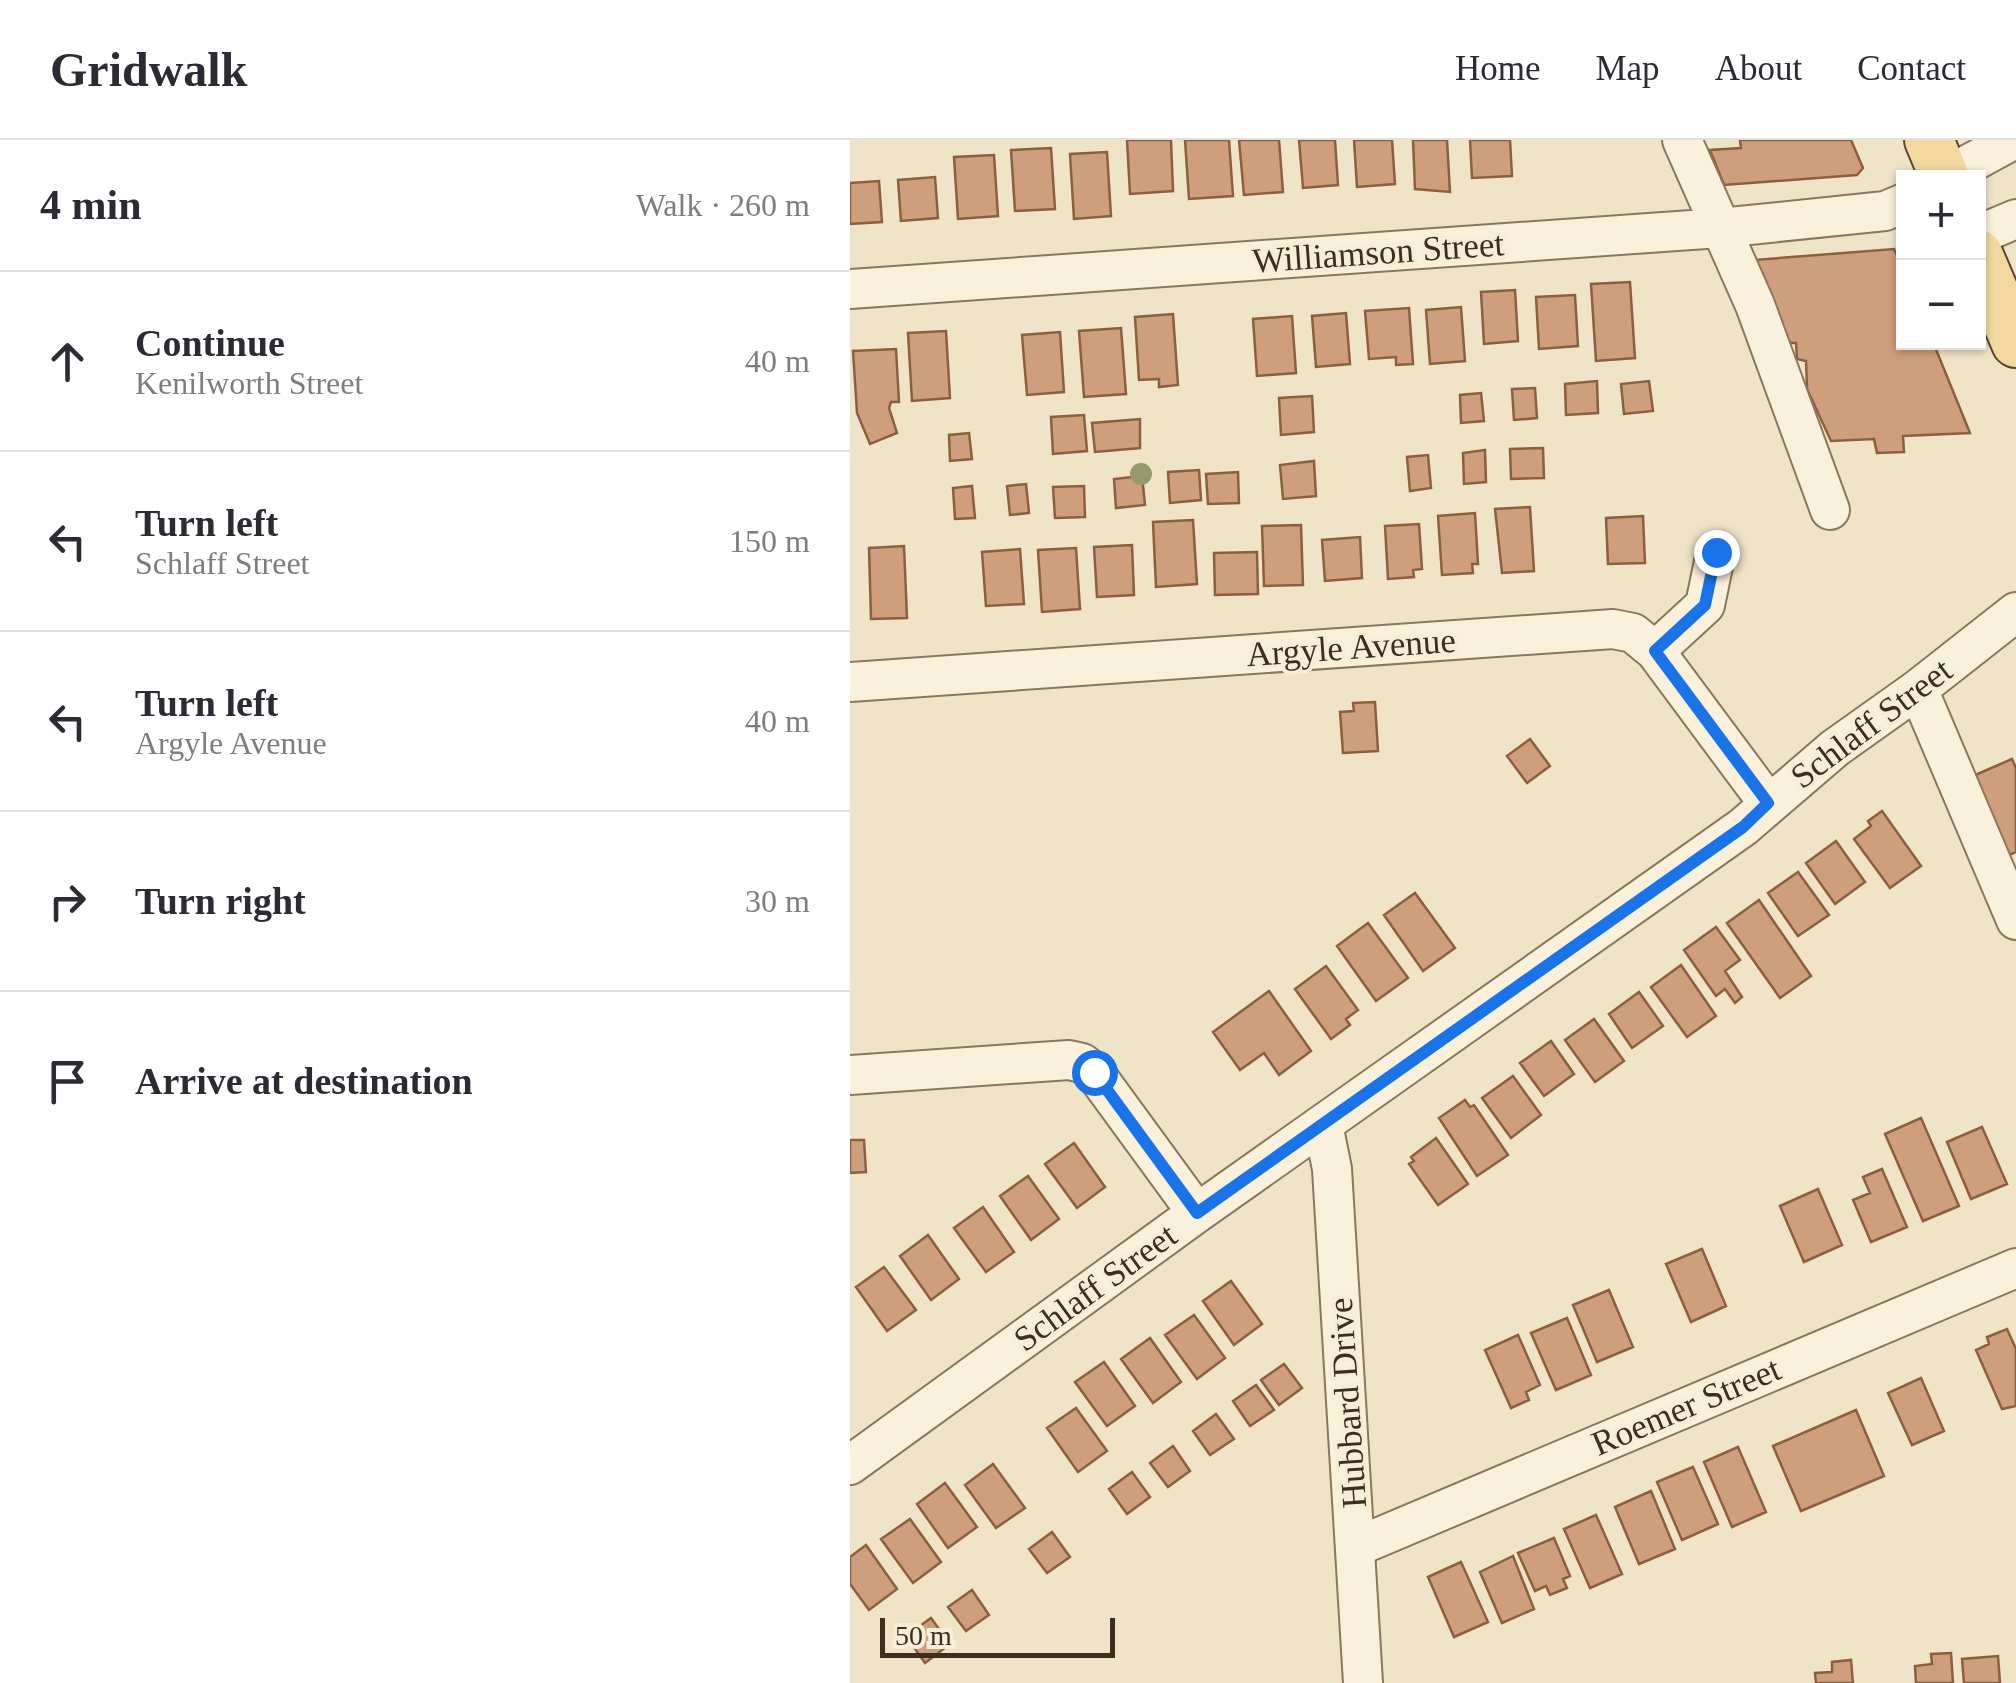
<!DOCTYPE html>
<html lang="en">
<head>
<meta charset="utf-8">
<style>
  :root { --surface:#fff; --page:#f7f7f7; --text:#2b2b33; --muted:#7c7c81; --line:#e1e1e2 }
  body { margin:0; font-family:Georgia,serif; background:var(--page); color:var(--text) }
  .controls { position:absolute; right:30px; top:30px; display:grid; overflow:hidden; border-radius:0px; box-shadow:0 2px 8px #0004 }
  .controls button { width:90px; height:90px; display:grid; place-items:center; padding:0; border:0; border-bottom:2px solid var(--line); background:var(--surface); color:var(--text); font:50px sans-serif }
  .scale { position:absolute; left:30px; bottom:25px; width:235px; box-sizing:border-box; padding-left:10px; border:5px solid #3d2e20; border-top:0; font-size:28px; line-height:35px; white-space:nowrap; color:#3d2e20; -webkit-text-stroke:8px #f7eed8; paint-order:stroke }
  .stop { position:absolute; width:30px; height:30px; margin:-22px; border:8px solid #1a73e8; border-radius:50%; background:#fff }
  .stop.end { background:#1a73e8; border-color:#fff; box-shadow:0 2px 10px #0008 }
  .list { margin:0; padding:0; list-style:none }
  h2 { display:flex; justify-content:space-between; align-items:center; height:130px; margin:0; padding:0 40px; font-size:42px }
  h2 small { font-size:32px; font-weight:400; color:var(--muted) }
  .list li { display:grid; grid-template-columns:65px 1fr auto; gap:30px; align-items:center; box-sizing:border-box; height:180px; padding:0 40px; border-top:2px solid var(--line) }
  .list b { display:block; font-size:38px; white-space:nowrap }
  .list p { margin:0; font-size:32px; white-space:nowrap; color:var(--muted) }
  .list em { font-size:32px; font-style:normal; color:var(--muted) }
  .icon { flex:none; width:55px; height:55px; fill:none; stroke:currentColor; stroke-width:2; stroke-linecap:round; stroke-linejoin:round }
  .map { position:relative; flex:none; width:1166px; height:1543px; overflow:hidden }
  header { display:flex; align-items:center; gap:60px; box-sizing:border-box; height:140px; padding:0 50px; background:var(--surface); border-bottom:2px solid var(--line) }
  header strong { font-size:48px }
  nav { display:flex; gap:55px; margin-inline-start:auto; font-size:35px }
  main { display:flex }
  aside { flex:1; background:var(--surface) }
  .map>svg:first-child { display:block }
  .building { fill:#cf9f7d; stroke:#8d5f41; stroke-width:2.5 }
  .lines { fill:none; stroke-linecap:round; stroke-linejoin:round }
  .minor-casing { stroke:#8d765c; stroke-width:42 }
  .major-casing { stroke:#5b4430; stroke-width:52 }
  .minor { stroke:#faf1dc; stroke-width:38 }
  .major { stroke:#f3d9a0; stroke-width:48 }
  .tree { fill:#96986f }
  .route { stroke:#1a73e8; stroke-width:12 }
  .labels { text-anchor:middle; stroke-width:8; stroke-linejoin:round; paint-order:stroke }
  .street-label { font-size:35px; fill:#3d2e20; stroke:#f7eed8 }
</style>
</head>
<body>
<header>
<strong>Gridwalk</strong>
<nav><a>Home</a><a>Map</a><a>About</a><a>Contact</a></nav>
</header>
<main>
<aside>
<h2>4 min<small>Walk · 260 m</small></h2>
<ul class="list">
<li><svg class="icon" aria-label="ahead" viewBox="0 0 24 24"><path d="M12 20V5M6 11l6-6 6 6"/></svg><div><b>Continue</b><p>Kenilworth Street</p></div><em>40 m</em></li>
<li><svg class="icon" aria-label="left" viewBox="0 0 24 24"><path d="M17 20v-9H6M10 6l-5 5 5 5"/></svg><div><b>Turn left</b><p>Schlaff Street</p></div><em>150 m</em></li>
<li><svg class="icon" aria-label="left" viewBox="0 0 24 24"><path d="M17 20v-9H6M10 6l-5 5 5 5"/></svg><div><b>Turn left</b><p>Argyle Avenue</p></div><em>40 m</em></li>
<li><svg class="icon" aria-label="right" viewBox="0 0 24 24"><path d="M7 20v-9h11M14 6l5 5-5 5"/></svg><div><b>Turn right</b></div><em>30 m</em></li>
<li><svg class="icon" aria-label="arrive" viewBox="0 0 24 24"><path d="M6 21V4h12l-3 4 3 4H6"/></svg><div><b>Arrive at destination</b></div></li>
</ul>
</aside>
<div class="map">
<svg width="1166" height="1543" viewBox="0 0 1166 1543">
  <rect width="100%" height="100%" fill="#f0e4c8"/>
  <path class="building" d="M 277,0 L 321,0 L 323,51 L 280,54 Z
    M 335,0 L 379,0 L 383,56 L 339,59 Z
    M 389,0 L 429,0 L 433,52 L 394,55 Z
    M 449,0 L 485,0 L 488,45 L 453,48 Z
    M 504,0 L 542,0 L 545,44 L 507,47 Z
    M 563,0 L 597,0 L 600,52 L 565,49 Z
    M 620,0 L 660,0 L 662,36 L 622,38 Z
    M 890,0 L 1001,0 L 1013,28 L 1007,35 L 874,45 L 860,10 L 891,8 Z
    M 201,8 L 205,69 L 165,71 L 161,10 Z
    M 257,12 L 261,76 L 224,79 L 220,14 Z
    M 144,15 L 148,76 L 108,79 L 104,17 Z
    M 85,37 L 88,78 L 51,81 L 48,40 Z
    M 29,41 L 32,82 L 0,84 L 0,43 Z
    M 1044,109 L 1054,131 L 1054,202 L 1083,202 L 1120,293 L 1053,296 L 1054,312 L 1027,313 L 1024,299 L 981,301 L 957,249 L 956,221 L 947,219 L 946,203 L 940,203 L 904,120 Z
    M 780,142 L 785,218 L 746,221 L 741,144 Z
    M 665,150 L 668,201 L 634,204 L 631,152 Z
    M 725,155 L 728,206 L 689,209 L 686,157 Z
    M 611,167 L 615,221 L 580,224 L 576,170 Z
    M 559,168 L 563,224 L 546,225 L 546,217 L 519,219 L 515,171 Z
    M 496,173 L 500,224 L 466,227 L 462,176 Z
    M 323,174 L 328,245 L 309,247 L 309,239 L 289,240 L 285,177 Z
    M 442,176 L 446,233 L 407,236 L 403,179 Z
    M 271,188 L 276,254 L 234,257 L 229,191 Z
    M 96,191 L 100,258 L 62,261 L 58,193 Z
    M 210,192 L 214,252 L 177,255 L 172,195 Z
    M 46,209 L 49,262 L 41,262 L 39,268 L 47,293 L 20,304 L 7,273 L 3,211 Z
    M 747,241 L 748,273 L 716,275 L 715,244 Z
    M 799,241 L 803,271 L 774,274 L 771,244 Z
    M 685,248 L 687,278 L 664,280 L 662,249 Z
    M 631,253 L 634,281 L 611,283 L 610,255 Z
    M 462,256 L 464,292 L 431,295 L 429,258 Z
    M 234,275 L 237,311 L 203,314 L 201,277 Z
    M 290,279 L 290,308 L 245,312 L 242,283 Z
    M 119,293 L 122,319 L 100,321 L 99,295 Z
    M 693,308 L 694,338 L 661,339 L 660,309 Z
    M 635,310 L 636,342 L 614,344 L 613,313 Z
    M 578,315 L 581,348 L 560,351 L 557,317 Z
    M 464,321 L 466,356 L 433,359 L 430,325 Z
    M 349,330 L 351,360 L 320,363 L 318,332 Z
    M 388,332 L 389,363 L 358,364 L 356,334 Z
    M 292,336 L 295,365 L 266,368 L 264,339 Z
    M 176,344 L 179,373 L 160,375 L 157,346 Z
    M 122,346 L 125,378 L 105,379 L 103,348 Z
    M 234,346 L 235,377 L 205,378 L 203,347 Z
    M 680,367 L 684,431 L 652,433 L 645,369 Z
    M 625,373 L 628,424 L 622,424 L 623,433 L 592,435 L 588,376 Z
    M 793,376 L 795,423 L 758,424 L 756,378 Z
    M 343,380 L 347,444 L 306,447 L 303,382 Z
    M 569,384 L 572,429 L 563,430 L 564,437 L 538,439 L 535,386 Z
    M 451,385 L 453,445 L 414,446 L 412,386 Z
    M 510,397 L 512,438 L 475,441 L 472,400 Z
    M 282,405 L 284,455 L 247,457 L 244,407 Z
    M 54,406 L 57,478 L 21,479 L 19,408 Z
    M 226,408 L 230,469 L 192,472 L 188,410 Z
    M 170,409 L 174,464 L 136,466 L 132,412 Z
    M 407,412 L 408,454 L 365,455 L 364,413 Z
    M 525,562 L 528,611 L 493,613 L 490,572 L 504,571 L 503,563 Z
    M 680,599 L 700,626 L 677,643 L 657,616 Z
    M 1162,619 L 1166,628 L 1166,712 L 1157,716 L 1123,636 Z
    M 1032,671 L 1071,726 L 1040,748 L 1004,699 L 1021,686 L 1018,681 Z
    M 986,701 L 1015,742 L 985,764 L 956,723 Z
    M 948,732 L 979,775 L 948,796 L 918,753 Z
    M 565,753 L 605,808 L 573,831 L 534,775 Z
    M 909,760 L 961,836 L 930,858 L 877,783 Z
    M 518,783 L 558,838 L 526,861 L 487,806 Z
    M 866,787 L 890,820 L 875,831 L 892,857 L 885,863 L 875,849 L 866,856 L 834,810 Z
    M 831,825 L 866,876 L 837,897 L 801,847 Z
    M 476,826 L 508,870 L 496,879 L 500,885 L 481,899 L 445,849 Z
    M 419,851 L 461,911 L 429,935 L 414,913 L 390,930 L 363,892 Z
    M 789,852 L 813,886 L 782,908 L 759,874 Z
    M 744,879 L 774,921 L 745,942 L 715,900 Z
    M 701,901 L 724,934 L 694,956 L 670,923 Z
    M 663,936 L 691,975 L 661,998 L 632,958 Z
    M 615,960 L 620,967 L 624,965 L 658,1015 L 627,1036 L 589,978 Z
    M 1071,978 L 1109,1066 L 1073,1081 L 1035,994 Z
    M 1132,987 L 1157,1044 L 1121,1059 L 1097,1002 Z
    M 586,998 L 618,1044 L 588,1065 L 559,1024 L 564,1021 L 561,1017 Z
    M 0,1000 L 14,1000 L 16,1032 L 0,1033 Z
    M 224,1003 L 255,1047 L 227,1068 L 195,1024 Z
    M 1032,1029 L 1057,1087 L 1021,1102 L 1003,1060 L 1020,1053 L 1013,1037 Z
    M 178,1036 L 209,1079 L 181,1100 L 150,1056 Z
    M 968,1049 L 992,1105 L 954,1122 L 930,1066 Z
    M 133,1067 L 164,1112 L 136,1132 L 104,1088 Z
    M 78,1095 L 109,1139 L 81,1160 L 50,1116 Z
    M 852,1109 L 876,1166 L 841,1182 L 816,1124 Z
    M 34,1127 L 66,1170 L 37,1191 L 6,1147 Z
    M 381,1141 L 412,1184 L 384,1205 L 353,1161 Z
    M 759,1150 L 783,1207 L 747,1222 L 723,1165 Z
    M 344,1175 L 375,1218 L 347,1239 L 315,1195 Z
    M 717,1178 L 741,1235 L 706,1250 L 681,1193 Z
    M 1157,1189 L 1166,1209 L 1166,1266 L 1152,1269 L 1126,1210 L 1139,1204 L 1137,1197 Z
    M 668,1195 L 690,1245 L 676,1252 L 679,1260 L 661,1268 L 635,1210 Z
    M 300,1198 L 331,1242 L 303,1263 L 271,1219 Z
    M 254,1222 L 285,1266 L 257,1286 L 225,1242 Z
    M 434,1224 L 452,1248 L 429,1265 L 411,1240 Z
    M 1071,1238 L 1094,1291 L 1062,1305 L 1038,1253 Z
    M 406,1245 L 424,1270 L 400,1286 L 383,1261 Z
    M 226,1268 L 257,1311 L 228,1332 L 197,1288 Z
    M 1006,1270 L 1034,1336 L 951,1371 L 923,1306 Z
    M 366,1274 L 384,1299 L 360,1315 L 343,1291 Z
    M 323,1306 L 340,1331 L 318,1347 L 300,1323 Z
    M 888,1307 L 916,1372 L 882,1387 L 854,1322 Z
    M 143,1324 L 175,1368 L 146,1388 L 115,1345 Z
    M 843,1327 L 868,1384 L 832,1400 L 807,1342 Z
    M 282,1332 L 300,1357 L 277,1374 L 259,1349 Z
    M 95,1343 L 127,1387 L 98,1408 L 67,1364 Z
    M 801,1351 L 825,1409 L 789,1424 L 765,1367 Z
    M 746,1375 L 772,1434 L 740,1448 L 714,1389 Z
    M 60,1379 L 91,1422 L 63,1443 L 31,1399 Z
    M 202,1392 L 220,1417 L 197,1433 L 179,1409 Z
    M 704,1398 L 720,1436 L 713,1439 L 717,1448 L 700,1455 L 696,1446 L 685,1451 L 668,1413 Z
    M 16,1405 L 47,1449 L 19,1470 L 0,1444 L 0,1417 Z
    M 663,1416 L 684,1469 L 652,1483 L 630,1432 Z
    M 611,1422 L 638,1482 L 604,1497 L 578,1437 Z
    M 122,1450 L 139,1475 L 116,1491 L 98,1467 Z
    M 81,1478 L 100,1504 L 75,1523 L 56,1496 Z
    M 1101,1513 L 1103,1543 L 1066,1543 L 1065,1526 L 1082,1524 L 1081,1514 Z
    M 1148,1516 L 1150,1543 L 1114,1543 L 1112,1519 Z
    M 1001,1520 L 1003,1543 L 966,1543 L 965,1533 L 982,1532 L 982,1522 Z"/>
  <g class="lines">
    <defs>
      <path id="minor" d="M 832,0 L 905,165 L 980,370
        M 1095,37 L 1163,0
        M 1128,95 L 1166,79
        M 0,149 L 870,88 L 1035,71 L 1054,63
        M 805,511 L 855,465 L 866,412
        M 0,542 L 763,489 L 783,493 L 805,511 L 918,663
        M 1068,549 L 1166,780
        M 0,935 L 219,920 L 232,923 L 244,932 L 347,1073
        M 473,984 L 482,1029 L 513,1543
        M 0,1325 L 347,1073 L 893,687 L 985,608 L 1068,549 L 1166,472
        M 506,1407 L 1166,1128"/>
      <path id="major" d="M 1079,0 L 1095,38
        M 1128,114 L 1166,203"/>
    </defs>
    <use href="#minor" class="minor-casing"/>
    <use href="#major" class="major-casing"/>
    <use href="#minor" class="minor"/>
    <use href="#major" class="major"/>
  </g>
  <circle class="tree" cx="291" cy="334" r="11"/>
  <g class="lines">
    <path class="route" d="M 244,932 L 347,1073 L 893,687 L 918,663 L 805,511 L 855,465 L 866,412"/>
  </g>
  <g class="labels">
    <g class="street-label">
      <text transform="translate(528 112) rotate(-4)" y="12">Williamson Street</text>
      <text transform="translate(501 507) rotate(-4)" y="12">Argyle Avenue</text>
      <text transform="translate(1021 583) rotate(-37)" y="12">Schlaff Street</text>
      <text transform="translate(245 1147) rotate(-36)" y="12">Schlaff Street</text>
      <text transform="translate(497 1263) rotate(-94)" y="12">Hubbard Drive</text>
      <text transform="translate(836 1266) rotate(-23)" y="12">Roemer Street</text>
    </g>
  </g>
</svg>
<div class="controls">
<button>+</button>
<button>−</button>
</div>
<div class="scale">50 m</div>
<div class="stop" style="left:244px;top:932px"></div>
<div class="stop end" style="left:866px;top:412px"></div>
</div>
</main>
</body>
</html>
